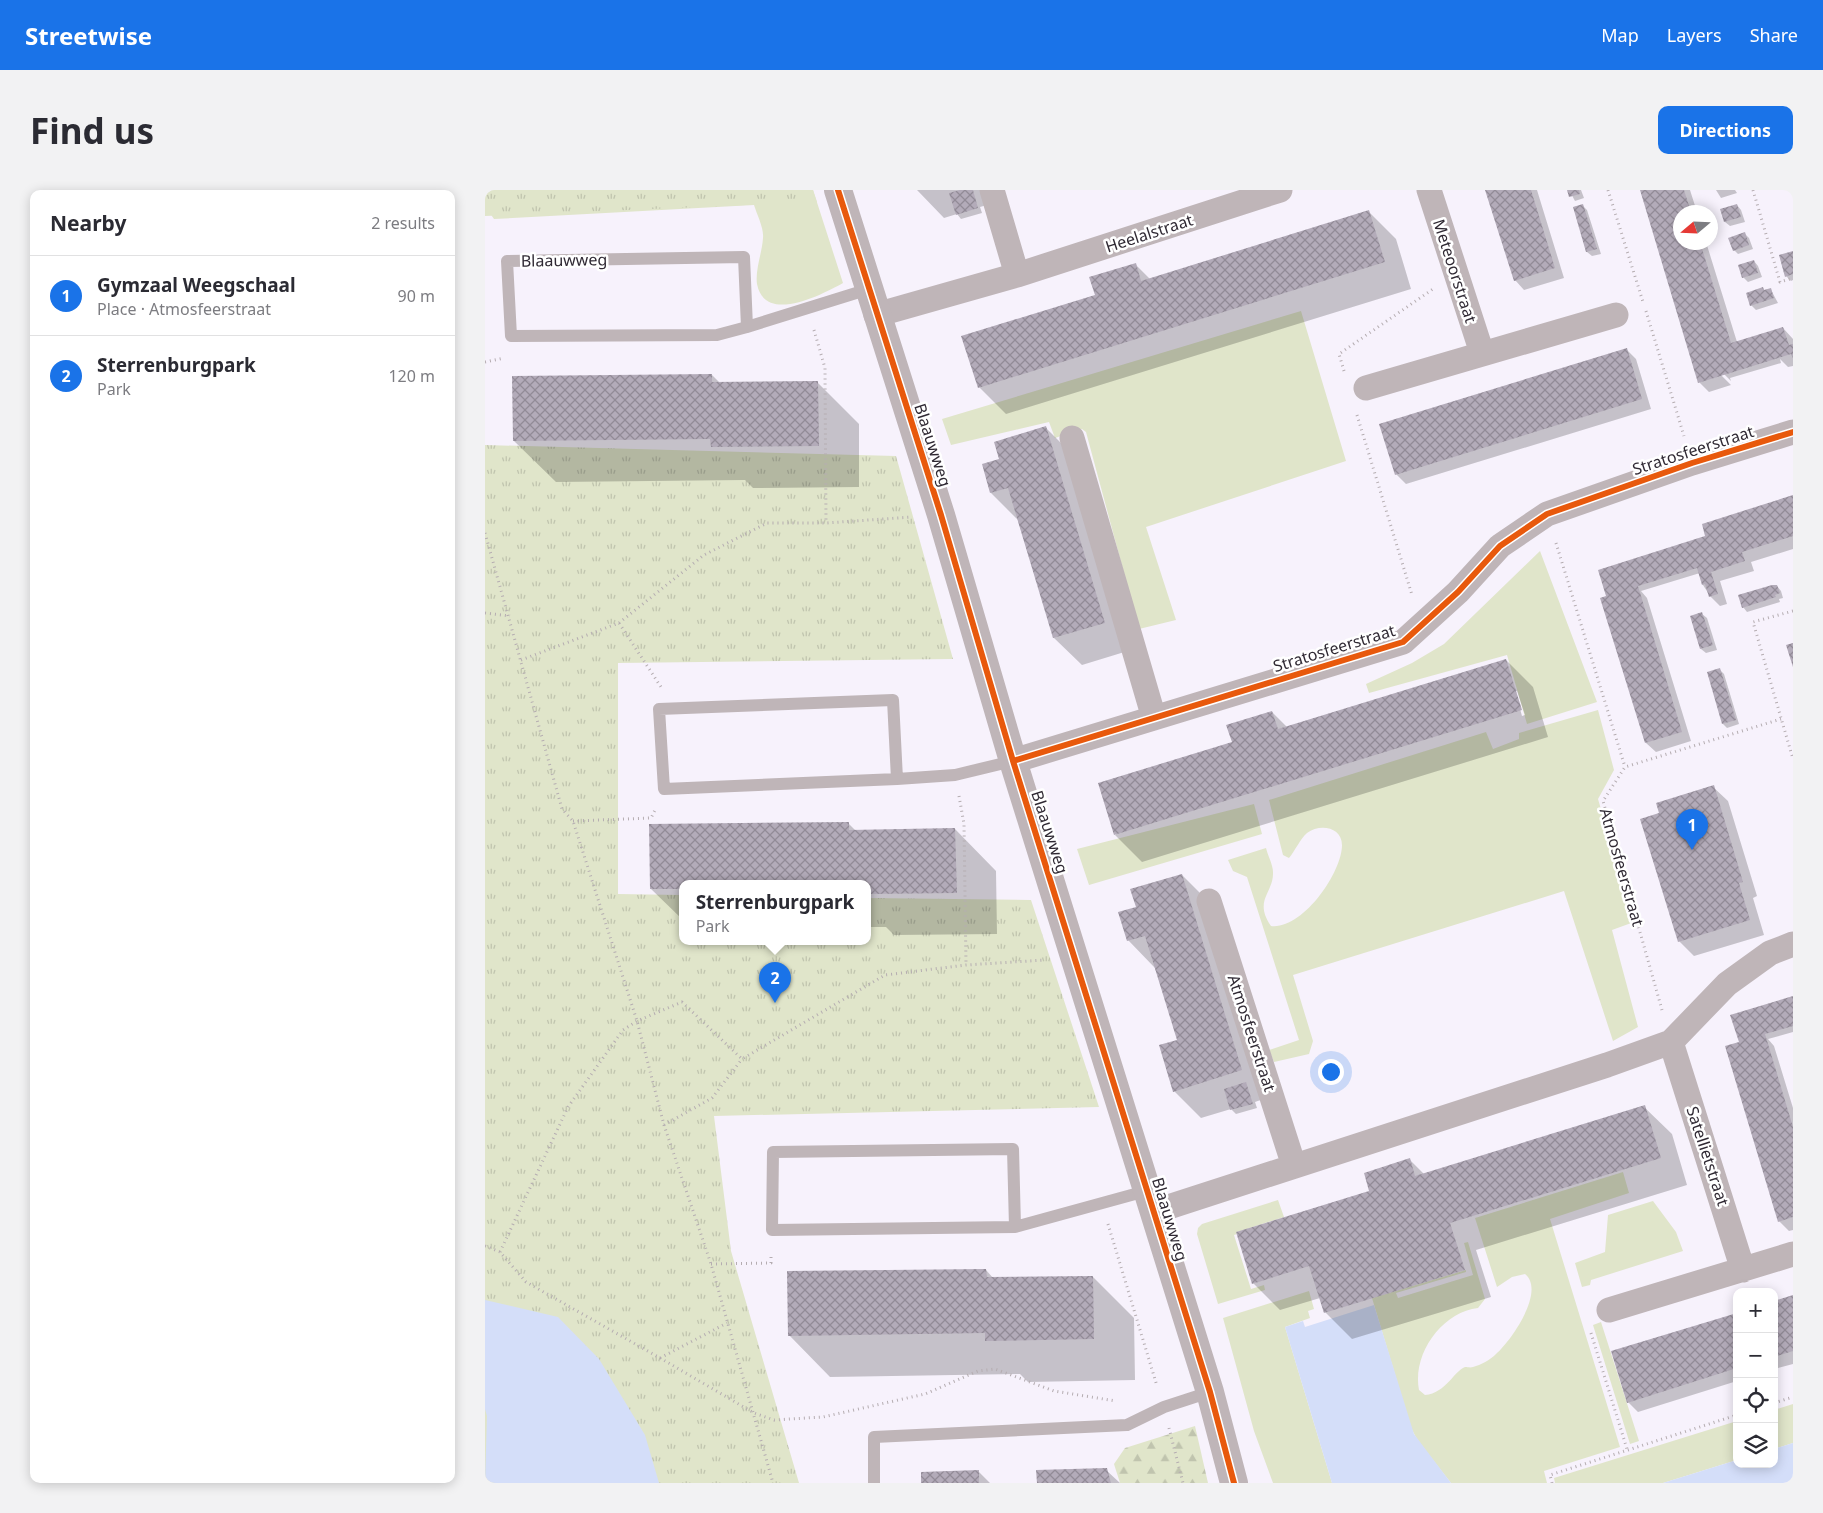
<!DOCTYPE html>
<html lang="en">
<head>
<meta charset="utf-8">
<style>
  :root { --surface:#fff; --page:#f2f2f3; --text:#2b2b33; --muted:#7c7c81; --line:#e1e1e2; --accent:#1a73e8 }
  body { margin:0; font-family:"Noto Sans",sans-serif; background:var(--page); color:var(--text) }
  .controls { position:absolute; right:15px; bottom:15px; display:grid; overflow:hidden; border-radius:10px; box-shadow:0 2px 12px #0003 }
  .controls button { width:45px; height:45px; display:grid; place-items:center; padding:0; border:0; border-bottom:1px solid var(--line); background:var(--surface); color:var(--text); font:25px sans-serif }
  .compass { position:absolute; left:1188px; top:15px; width:45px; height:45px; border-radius:50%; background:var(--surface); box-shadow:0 2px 12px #0003; rotate:251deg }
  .you { position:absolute; left:845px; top:881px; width:18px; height:18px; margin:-12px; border:4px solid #fff; border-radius:50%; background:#1a73e8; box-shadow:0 0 0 8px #1a73e833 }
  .badge { display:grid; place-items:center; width:32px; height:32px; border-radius:50%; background:var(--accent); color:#fff; font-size:16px; font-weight:700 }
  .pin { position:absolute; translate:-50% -41px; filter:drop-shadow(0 1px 2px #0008) }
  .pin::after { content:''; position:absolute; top:26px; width:18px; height:15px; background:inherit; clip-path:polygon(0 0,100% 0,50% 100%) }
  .popup { position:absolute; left:194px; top:690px; width:192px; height:65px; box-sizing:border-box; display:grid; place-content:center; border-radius:10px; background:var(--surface); filter:drop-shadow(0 1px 4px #0005); font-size:16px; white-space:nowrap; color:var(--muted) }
  .popup b { font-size:19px; color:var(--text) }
  .popup::after { content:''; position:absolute; left:50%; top:100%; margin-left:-10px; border:10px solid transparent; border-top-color:var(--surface) }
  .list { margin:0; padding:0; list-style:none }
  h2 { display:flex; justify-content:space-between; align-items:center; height:65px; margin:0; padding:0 20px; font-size:21px }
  h2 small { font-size:16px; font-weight:400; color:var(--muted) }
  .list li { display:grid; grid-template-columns:32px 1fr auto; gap:15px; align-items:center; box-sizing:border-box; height:80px; padding:0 20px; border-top:1px solid var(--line) }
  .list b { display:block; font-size:19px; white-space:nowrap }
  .list p { margin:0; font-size:16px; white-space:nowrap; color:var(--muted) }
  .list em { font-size:16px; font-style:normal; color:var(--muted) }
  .icon { flex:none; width:28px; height:28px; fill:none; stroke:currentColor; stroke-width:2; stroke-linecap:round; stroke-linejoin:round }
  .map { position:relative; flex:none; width:1308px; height:1293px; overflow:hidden; border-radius:10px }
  header { display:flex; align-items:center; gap:30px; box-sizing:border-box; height:70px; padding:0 25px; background:var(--accent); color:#fff }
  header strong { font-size:24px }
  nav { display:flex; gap:28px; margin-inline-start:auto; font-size:18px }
  .intro { display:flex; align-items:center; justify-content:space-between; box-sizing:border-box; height:120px; padding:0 30px }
  h1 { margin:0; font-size:35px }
  .button { padding:12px 22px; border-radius:10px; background:var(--accent); color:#fff; font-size:18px; font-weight:700 }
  main { display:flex; gap:30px; padding:0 30px }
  aside { flex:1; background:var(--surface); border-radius:10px; box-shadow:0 2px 12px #0003 }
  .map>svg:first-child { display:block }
  .grass { fill:#e0e5ca }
  .forest { fill:url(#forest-firs) }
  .park { fill:url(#park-tufts) }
  .water { fill:#d4def9 }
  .shadow { fill:#0003; fill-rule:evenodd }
  .building { fill:url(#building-cross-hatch) }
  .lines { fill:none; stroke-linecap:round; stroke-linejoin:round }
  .path { stroke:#b5adb1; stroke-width:3; stroke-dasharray:1 4; stroke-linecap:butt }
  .service { stroke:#bfb5b8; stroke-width:12 }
  .minor { stroke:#bfb5b8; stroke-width:25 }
  .tertiary { stroke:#bfb5b8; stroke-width:28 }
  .cycleway-casing { stroke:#fff; stroke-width:9 }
  .cycleway { stroke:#e8590c; stroke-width:6 }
  .labels { text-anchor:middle; stroke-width:5; stroke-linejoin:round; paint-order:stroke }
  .street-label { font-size:16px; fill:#2f2933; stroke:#fff }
</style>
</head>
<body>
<header>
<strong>Streetwise</strong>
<nav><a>Map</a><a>Layers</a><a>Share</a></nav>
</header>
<div class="intro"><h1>Find us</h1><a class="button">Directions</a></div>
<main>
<aside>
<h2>Nearby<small>2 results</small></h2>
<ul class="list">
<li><span class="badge">1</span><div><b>Gymzaal Weegschaal</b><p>Place · Atmosfeerstraat</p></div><em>90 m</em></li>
<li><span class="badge">2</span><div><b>Sterrenburgpark</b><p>Park</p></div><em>120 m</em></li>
</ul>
</aside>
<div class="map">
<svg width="1308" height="1293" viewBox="0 0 1308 1293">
  <defs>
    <pattern id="forest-firs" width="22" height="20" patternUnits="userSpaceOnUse" patternTransform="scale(1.25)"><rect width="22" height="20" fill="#e0e5ca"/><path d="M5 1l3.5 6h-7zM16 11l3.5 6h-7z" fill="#c0c4ae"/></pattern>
    <pattern id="park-tufts" width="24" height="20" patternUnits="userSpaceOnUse" patternTransform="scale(1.25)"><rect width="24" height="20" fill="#e0e5ca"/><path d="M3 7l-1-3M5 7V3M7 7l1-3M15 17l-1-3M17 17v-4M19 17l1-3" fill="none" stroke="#c0c4ae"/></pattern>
    <pattern id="building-cross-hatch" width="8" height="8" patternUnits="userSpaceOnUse" patternTransform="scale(1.25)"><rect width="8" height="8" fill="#b3abb9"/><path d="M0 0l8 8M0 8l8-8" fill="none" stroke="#928b97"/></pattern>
  </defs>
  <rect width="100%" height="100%" fill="#f7f2fc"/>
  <path class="grass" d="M 0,0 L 328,0 L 358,93 C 338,104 280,135 272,94 C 270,80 277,63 278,48 C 279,38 272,25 269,15 L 9,29 L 0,16 Z
    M 816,121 L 861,271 L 661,337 L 691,430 L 654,439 L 601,242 L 597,239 L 570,248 L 564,232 L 466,255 L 457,229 Z
    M 1055,361 L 1112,512 L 1042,534 L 1022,465 L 884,503 L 881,494 L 927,473 L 959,454 Z
    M 1113,520 L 1129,580 L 1113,609 L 1149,732 L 1127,740 L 1153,837 L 1128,851 L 1079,701 L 808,785 L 828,851 L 824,864 L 789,872 L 784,860 L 814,850 L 762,687 L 748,681 L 743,670 L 781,658 C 783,666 788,675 788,682 C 789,703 768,710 786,736 C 817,740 857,683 857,655 C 857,637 835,633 822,643 C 815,649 810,661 804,668 L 798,665 L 784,610 L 1001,542 L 1008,559 L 1034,549 L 1034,543 Z
    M 769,614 L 777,644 L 604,695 L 592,659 Z
    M 1138,982 L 1144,1003 L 1065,1029 L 1135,1257 L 1059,1281 L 1062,1293 L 966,1293 L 933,1251 L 926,1238 L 887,1108 L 981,1080 L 981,1082 L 911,1103 L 913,1108 L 988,1085 L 979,1053 L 983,1052 L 1000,1109 L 993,1118 C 957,1122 927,1164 934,1200 L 940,1205 C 961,1203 969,1181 980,1177 C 983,1177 985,1178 988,1177 C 996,1175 1005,1170 1011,1164 C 1026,1151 1061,1101 1040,1084 L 1027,1087 L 1012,1097 L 990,1028 Z
    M 793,1010 L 799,1027 L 752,1042 L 752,1044 L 749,1045 L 766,1099 L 779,1095 L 780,1100 L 733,1114 L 712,1044 L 713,1038 L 717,1034 Z
    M 1168,1011 L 1191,1042 L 1198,1061 L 1106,1090 L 1105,1095 L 1097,1097 L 1090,1073 L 1120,1062 L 1123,1025 Z
    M 824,1101 L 829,1119 L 823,1121 L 825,1128 L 800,1137 L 847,1293 L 788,1293 L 769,1241 L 738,1128 Z
    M 1116,1132 L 1154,1251 L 1145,1254 L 1108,1135 Z
    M 1308,1214 L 1308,1253 L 1289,1259 L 1289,1220 Z
    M 1252,1231 L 1252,1270 L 1178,1293 L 1070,1293 L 1069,1288 Z"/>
  <path class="forest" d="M 710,1236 L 723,1293 L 635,1293 L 629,1274 L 640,1258 Z"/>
  <path class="park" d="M 0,0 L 328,0 L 332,12 L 0,26 Z
    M 0,255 L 411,266 L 468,469 L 133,473 L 133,704 L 197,705 L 198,752 L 382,752 L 383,708 L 546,710 L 614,917 L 229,926 L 246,1061 L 314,1293 L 0,1293 Z"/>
  <path class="water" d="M 0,1110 L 73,1127 L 114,1169 L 160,1245 L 174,1293 L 0,1293 L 2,1226 L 0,1219 Z
    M 889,1115 L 929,1244 L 966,1293 L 847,1293 L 800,1137 L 818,1131 L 820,1137 Z
    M 1308,1253 L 1308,1293 L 1178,1293 L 1252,1270 L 1252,1274 L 1289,1274 L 1289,1259 Z"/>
  <path class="shadow" d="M 432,0 L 505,0 L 509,13 L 495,17 L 497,23 L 476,29 L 472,24 L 459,28 Z
    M 1002,0 L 1052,0 L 1079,88 L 1039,100 L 1030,90 Z
    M 1084,0 L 1096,0 L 1099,8 L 1090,11 Z
    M 1156,0 L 1205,0 L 1212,22 L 1196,22 L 1196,52 L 1221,52 L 1252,152 L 1298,138 L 1308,149 L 1308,176 L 1303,177 L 1295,169 L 1296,173 L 1245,188 L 1246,191 L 1239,184 L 1235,184 L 1246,195 L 1224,202 L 1214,192 Z
    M 1231,0 L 1250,0 L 1252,3 L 1236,8 Z
    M 1097,15 L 1102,20 L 1116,64 L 1107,66 L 1102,62 L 1089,17 Z
    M 1252,15 L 1256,20 L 1260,32 L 1245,36 L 1240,32 L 1237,20 Z
    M 884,22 L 911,49 L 926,99 L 521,224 L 494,197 L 650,74 L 665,89 Z
    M 1260,44 L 1264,48 L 1268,59 L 1253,64 L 1249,60 Z
    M 1308,62 L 1308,90 L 1306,91 L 1301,86 Z
    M 1269,71 L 1273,76 L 1277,87 L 1263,92 L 1258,87 Z
    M 1286,100 L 1293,113 L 1271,120 L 1266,115 Z
    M 1141,159 L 1151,169 L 1166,219 L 921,294 L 911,284 Z
    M 227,185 L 235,193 L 332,192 L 374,234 L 374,297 L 268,298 L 260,290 L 71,292 L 29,251 Z
    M 560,237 L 588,265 L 646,460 L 597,475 L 569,448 L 533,330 L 506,303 L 516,270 Z
    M 1308,307 L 1308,359 L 1266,372 L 1269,381 L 1235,391 L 1242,414 L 1235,416 L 1225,406 L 1218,395 L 1215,383 L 1156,401 L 1162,408 L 1206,551 L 1171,562 L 1161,553 L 1117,409 L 1222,347 Z
    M 1292,396 L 1296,401 L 1298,408 L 1294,409 L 1295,412 L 1262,422 L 1258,417 Z
    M 1217,424 L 1222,428 L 1232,460 L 1221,463 L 1216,459 L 1207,426 Z
    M 1021,470 L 1048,497 L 1063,547 L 657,672 L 630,645 L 787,522 L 802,537 ZM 1030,501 L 1032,501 L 1040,525 L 1037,526 Z
    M 1235,480 L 1239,484 L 1254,534 L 1242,538 L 1238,534 Z
    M 1228,597 L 1243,611 L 1272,706 L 1268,708 L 1279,745 L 1209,766 L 1194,751 L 1176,624 Z
    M 363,633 L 371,641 L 470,639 L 511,681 L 512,744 L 409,745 L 401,737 L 382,737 L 382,694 L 198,694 L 198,730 L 166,699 Z
    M 697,685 L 724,712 L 784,907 L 770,912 L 772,918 L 751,924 L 746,919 L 716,928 L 689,901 L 694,851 L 670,778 L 643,750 L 653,718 Z
    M 1308,807 L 1308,842 L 1283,849 L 1289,856 L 1308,918 L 1308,1040 L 1304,1041 L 1294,1031 L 1255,853 Z
    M 1159,917 L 1187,944 L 1202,995 L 991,1060 L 1006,1107 L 867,1149 L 840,1122 L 835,1108 L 795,1120 L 768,1093 L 925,970 L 940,985 Z
    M 501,1080 L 509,1089 L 608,1087 L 649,1128 L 650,1190 L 543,1192 L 535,1184 L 345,1187 L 304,1145 Z
    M 1308,1107 L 1308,1174 L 1289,1179 L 1289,1112 Z
    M 1252,1124 L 1252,1191 L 1153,1222 L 1143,1212 Z
    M 621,1280 L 635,1293 L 552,1293 Z
    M 493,1281 L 505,1293 L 437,1293 Z"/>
  <path class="building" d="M 475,0 L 488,0 L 493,18 L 471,25 L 464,3 Z
    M 1000,0 L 1046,0 L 1070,78 L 1029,91 Z
    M 1082,0 L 1094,0 L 1095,4 L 1084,7 Z
    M 1155,0 L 1199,0 L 1206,22 L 1196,22 L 1196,52 L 1215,52 L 1246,153 L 1298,137 L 1304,155 L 1308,154 L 1308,168 L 1306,164 L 1213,193 Z
    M 1098,14 L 1112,59 L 1101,62 L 1088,17 Z
    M 1252,14 L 1256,27 L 1239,32 L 1235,19 Z
    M 884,20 L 900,72 L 493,198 L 476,146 L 610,105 L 604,87 L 651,73 L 656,91 Z
    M 1260,42 L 1264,55 L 1248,61 L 1243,48 Z
    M 1308,61 L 1308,84 L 1300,87 L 1294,65 Z
    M 1269,70 L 1273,83 L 1257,88 L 1253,75 Z
    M 1278,97 L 1279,100 L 1286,98 L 1289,108 L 1265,116 L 1261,103 Z
    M 1142,158 L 1157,209 L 910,285 L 894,234 Z
    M 227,184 L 227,192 L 333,191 L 334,256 L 226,257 L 225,249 L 28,251 L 27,186 Z
    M 561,236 L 620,433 L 568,448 L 523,298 L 505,303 L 497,274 L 514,269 L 509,252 Z
    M 1308,305 L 1308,346 L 1257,362 L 1260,371 L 1226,382 L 1233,404 L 1224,407 L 1220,394 L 1217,395 L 1212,378 L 1153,396 L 1197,542 L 1160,553 L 1115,408 L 1121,406 L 1113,380 L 1220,346 L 1217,334 Z
    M 1287,395 L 1292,395 L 1295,403 L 1290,405 L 1291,407 L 1257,418 L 1253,405 Z
    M 1217,422 L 1228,455 L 1215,459 L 1205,426 Z
    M 1308,453 L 1308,477 L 1301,455 Z
    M 1021,469 L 1037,520 L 629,645 L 613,593 L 747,552 L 741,535 L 787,521 L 793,539 Z
    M 1235,478 L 1251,530 L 1237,534 L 1222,482 Z
    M 1229,595 L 1258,692 L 1254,693 L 1265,730 L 1193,752 L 1155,629 L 1174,623 L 1171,613 Z
    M 364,632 L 364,640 L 470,638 L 472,703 L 382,704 L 382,694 L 198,694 L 198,699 L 165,699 L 164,634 Z
    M 697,684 L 757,880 L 688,902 L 674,855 L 692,850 L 660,746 L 642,751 L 633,722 L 651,717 L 645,699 Z
    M 1308,806 L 1308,836 L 1280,844 L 1308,937 L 1308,1027 L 1293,1032 L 1240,856 L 1254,852 L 1245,825 Z
    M 761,892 L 768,914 L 745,920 L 739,899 Z
    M 1160,915 L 1176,968 L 965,1033 L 980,1080 L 839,1123 L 824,1076 L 767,1094 L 751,1042 L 884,1001 L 879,983 L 925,968 L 930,986 Z
    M 501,1079 L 502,1087 L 608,1086 L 609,1149 L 500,1151 L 500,1143 L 303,1146 L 302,1081 Z
    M 1308,1105 L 1308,1161 L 1289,1167 L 1289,1111 Z
    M 1252,1123 L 1252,1178 L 1142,1213 L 1126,1161 Z
    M 622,1278 L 626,1293 L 552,1293 L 551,1280 Z
    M 494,1280 L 494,1293 L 436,1293 L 436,1282 Z"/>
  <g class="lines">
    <path class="path" d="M 1123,0 L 1158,112
      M 1268,0 L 1295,92 L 1308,88
      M 1161,121 L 1199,246
      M 329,140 L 340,178 L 341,333
      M 0,172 L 19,168
      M 859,181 L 854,164 L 948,99
      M 872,225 L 927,405
      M 0,343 L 77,619 L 88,631 L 152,831 L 179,935 L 226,1074 L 288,1293
      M 1071,353 L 1140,577
      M 1308,421 L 1268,432 L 1308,569
      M 0,423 L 25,426
      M 134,433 L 219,365 L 282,333 L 341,333 L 427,327
      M 36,470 L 134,433 L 176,497
      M 474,606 L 479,634 L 481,775
      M 88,631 L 166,628 L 170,620
      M 1177,820 L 1118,611 L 1140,577 L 1296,529
      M 179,935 L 227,908 L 257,869
      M 623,1034 L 672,1196
      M 0,1056 L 15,1062 L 41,1092 L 175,1168 L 242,1133
      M 15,1062 L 83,917 L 138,840 L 152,831 L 197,812 L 257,869 L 400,785 L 481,775 L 560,770
      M 226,1074 L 286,1073 L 286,1063
      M 1106,1143 L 1142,1259
      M 175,1168 L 269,1223 L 289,1230 L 338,1227 L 440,1204 L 493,1181 L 510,1179 L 569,1201 L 631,1211
      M 1289,1213 L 1308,1207
      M 684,1238 L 698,1293
      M 1067,1293 L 1065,1285 L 1252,1225"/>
    <path class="service" d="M 262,137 L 232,145 L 26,146 L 22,71 L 259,67 L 262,137 L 384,99
      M 408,510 L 412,589 L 179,599 L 174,519 Z
      M 412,589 L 470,585 L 528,571
      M 528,959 L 530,1037 L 287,1040 L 288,962 Z
      M 530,1037 L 661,1001
      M 389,1293 L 389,1247 L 642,1235 L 679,1217 L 725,1202"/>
    <path class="minor" d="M 507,0 L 532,85
      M 944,0 L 997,163
      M 391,125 L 532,85 L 795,0
      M 881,198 L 1131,125
      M 587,248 L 669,528
      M 528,571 L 918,452 L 973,402 L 1015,356 L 1062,324 L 1207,273 L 1308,242
      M 724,711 L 809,976
      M 1186,852 L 1258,1080
      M 668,1022 L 1122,875 L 1186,852 L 1242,794 L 1285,763 L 1308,754
      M 1124,1120 L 1308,1064"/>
    <path class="tertiary" d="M 353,0 L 456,325 L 528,571 L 725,1202 L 749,1293"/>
    <defs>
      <path id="cycleway" d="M 353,0 L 456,325 L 528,571 L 725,1202 L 749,1293
        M 528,571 L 918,452 L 973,402 L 1015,356 L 1062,324 L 1207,273 L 1308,242"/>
    </defs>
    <use href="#cycleway" class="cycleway-casing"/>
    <use href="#cycleway" class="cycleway"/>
  </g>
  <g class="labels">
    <g class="street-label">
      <text transform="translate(664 43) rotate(-18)" y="6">Heelalstraat</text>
      <text transform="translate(79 70) rotate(-1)" y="6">Blaauwweg</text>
      <text transform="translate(970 81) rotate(72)" y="6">Meteoorstraat</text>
      <text transform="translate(448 255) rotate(72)" y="6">Blaauwweg</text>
      <text transform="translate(1208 260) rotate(-18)" y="6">Stratosfeerstraat</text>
      <text transform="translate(849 458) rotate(-17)" y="6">Stratosfeerstraat</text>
      <text transform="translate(565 642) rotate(72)" y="6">Blaauwweg</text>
      <text transform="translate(1137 677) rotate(74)" y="6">Atmosfeerstraat</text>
      <text transform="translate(767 843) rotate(72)" y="6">Atmosfeerstraat</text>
      <text transform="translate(1223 966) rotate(72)" y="6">Satellietstraat</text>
      <text transform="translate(685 1029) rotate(73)" y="6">Blaauwweg</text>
    </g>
  </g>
</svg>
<div class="controls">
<button>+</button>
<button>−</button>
<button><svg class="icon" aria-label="locate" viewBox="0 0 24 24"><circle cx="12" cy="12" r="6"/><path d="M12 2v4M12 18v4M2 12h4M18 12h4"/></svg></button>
<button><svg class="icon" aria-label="layers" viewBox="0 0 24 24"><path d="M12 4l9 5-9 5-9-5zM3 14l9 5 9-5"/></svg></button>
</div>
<svg class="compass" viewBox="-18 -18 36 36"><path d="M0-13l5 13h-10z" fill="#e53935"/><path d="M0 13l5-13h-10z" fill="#7c7c81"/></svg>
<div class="you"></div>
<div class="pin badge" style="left:1207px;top:660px">1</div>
<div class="pin badge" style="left:290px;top:813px">2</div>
<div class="popup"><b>Sterrenburgpark</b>Park</div>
</div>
</main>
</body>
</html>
